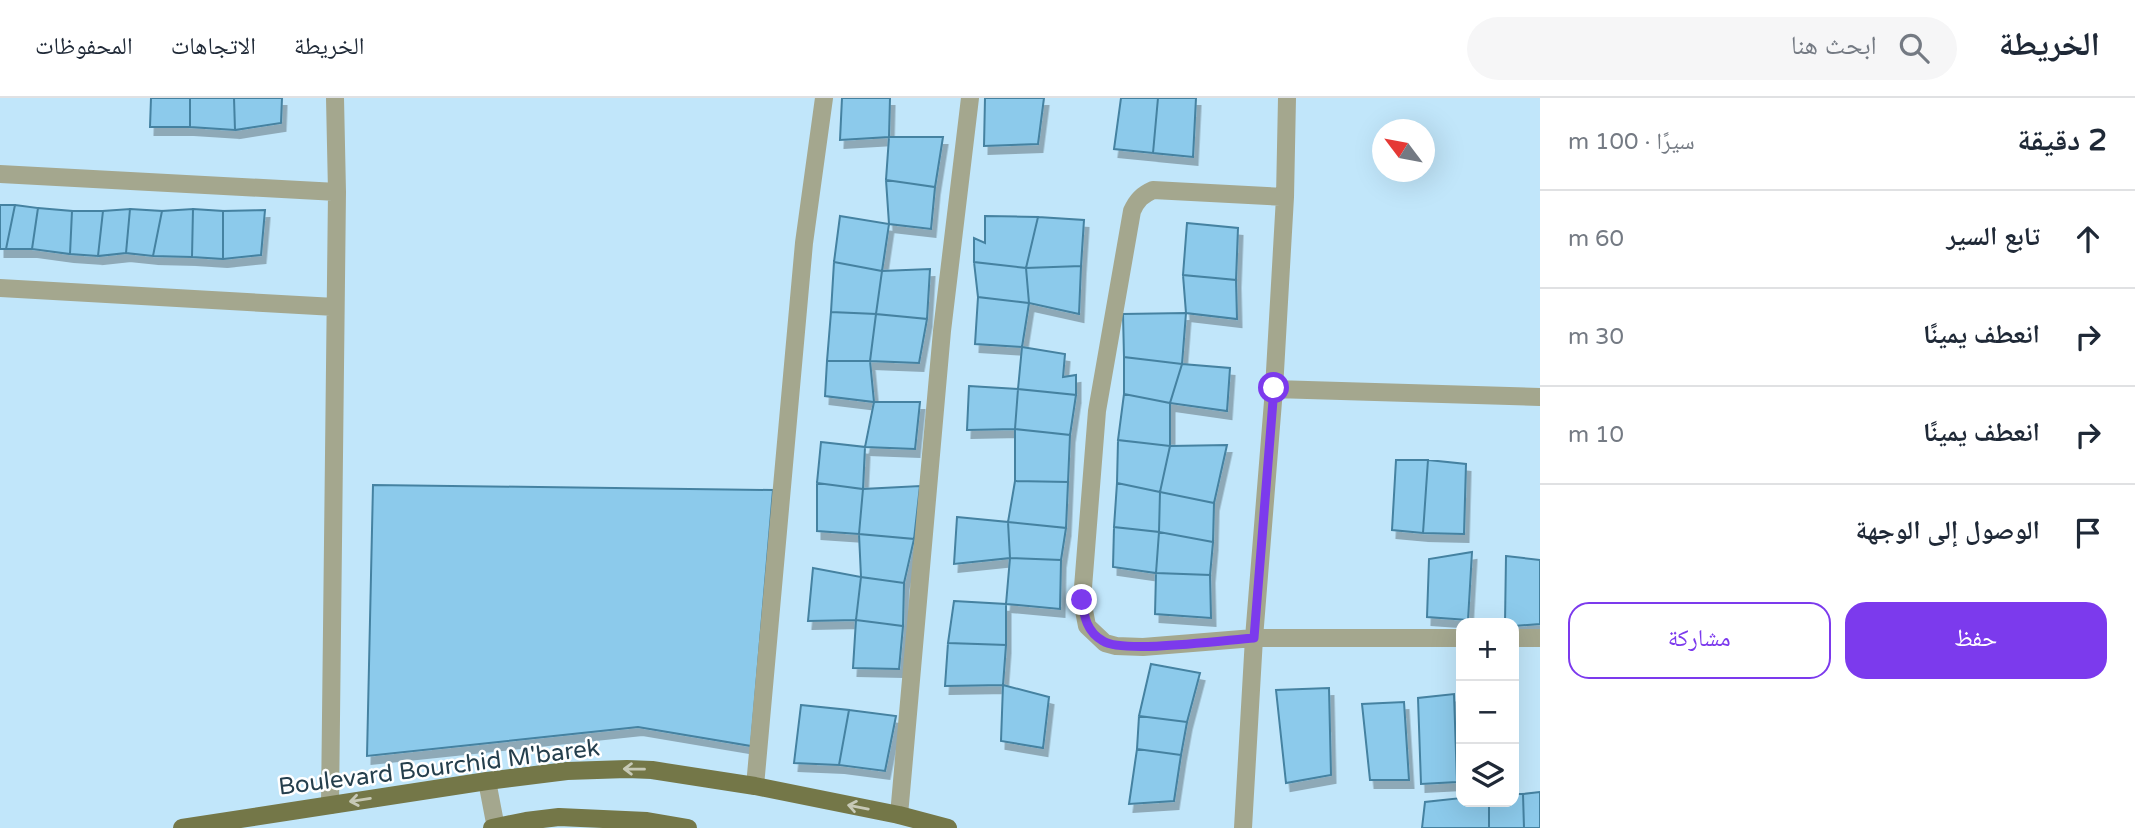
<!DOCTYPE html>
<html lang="ar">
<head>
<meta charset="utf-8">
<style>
  :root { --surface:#fff; --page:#f6f6f7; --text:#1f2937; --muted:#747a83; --line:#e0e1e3; --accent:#7c3aed }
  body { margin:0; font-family:"Varela Round","Noto Naskh Arabic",sans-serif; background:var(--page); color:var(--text); direction:rtl }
  .controls { position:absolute; right:21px; bottom:21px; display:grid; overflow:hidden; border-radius:14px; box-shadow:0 7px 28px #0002 }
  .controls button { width:63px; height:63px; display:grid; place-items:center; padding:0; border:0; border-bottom:2px solid var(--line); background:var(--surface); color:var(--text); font:35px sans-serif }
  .compass { position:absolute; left:1372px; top:21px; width:63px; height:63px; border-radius:50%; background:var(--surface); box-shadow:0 7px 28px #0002; rotate:302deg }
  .stop { position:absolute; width:21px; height:21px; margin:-16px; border:5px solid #7c3aed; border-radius:50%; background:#fff }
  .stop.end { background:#7c3aed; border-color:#fff; box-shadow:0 2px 7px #0008 }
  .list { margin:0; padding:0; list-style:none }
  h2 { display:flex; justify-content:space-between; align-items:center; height:91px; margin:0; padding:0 28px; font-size:30px }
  h2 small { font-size:23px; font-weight:400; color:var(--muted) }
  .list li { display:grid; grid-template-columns:46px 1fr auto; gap:21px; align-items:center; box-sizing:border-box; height:98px; padding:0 28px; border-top:2px solid var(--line) }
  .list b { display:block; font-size:26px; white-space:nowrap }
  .list em { font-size:23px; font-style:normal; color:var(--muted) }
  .actions { display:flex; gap:14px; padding:21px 28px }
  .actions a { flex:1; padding:16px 0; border:2px solid var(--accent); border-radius:21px; text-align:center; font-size:24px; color:var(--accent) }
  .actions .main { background:var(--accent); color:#fff }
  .icon { flex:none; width:38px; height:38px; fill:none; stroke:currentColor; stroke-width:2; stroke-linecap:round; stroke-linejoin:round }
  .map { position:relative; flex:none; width:1540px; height:730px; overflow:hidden; direction:ltr }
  header { display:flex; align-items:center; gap:42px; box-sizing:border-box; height:98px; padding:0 35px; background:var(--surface); border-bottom:2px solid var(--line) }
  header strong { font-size:33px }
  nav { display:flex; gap:38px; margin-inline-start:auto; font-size:24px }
  .search { width:490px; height:63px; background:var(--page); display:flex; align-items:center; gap:18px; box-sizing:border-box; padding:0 24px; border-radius:38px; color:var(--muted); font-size:26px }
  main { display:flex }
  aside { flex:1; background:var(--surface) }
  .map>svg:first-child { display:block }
  .building { fill:#8ccaeb; stroke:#4582a1; stroke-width:2; filter:url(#shadow) }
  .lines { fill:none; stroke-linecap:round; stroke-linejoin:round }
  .minor { stroke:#a4a78e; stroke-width:18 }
  .major { stroke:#747748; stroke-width:18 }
  .oneway { stroke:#c7c9b6 }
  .route { stroke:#7c3aed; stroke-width:9 }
  .labels { text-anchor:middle; stroke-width:5; stroke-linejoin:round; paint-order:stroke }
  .street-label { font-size:24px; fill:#253f4d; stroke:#fff }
</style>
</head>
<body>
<header>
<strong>الخريطة</strong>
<div class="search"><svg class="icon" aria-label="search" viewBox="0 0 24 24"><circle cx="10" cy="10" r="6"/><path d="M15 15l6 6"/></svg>ابحث هنا</div>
<nav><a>الخريطة</a><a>الاتجاهات</a><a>المحفوظات</a></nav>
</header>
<main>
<aside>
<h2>2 دقيقة<small>سيرًا · 100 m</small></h2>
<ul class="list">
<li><svg class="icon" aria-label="ahead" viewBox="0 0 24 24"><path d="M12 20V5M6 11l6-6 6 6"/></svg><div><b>تابع السير</b></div><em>60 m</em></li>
<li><svg class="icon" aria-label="right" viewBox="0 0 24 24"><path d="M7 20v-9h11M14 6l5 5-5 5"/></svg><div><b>انعطف يمينًا</b></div><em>30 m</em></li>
<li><svg class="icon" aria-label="right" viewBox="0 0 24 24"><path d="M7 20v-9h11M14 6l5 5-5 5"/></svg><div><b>انعطف يمينًا</b></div><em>10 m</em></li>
<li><svg class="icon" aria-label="arrive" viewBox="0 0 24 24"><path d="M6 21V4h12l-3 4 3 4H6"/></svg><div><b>الوصول إلى الوجهة</b></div></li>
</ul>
<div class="actions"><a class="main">حفظ</a><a>مشاركة</a></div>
</aside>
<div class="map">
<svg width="1540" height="730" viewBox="0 0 1540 730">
  <defs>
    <filter id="shadow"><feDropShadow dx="4.5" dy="8" stdDeviation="0" flood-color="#0004"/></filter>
  </defs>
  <rect width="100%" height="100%" fill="#c1e6fa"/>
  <path class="building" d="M 151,0 L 190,0 L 190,29 L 150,29 Z
    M 190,0 L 234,0 L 235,32 L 190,29 Z
    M 234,0 L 282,0 L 281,25 L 235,32 Z
    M 842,0 L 890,0 L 889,39 L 840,42 Z
    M 985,0 L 1044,0 L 1038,46 L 984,48 Z
    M 1121,0 L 1158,0 L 1153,55 L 1114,51 Z
    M 1158,0 L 1196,0 L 1193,59 L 1153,55 Z
    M 889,39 L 943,39 L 935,89 L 886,82 Z
    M 886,82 L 935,89 L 931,131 L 889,126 Z
    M 0,107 L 15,107 L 6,151 L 0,151 Z
    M 15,107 L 38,110 L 32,151 L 6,151 Z
    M 38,110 L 72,113 L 70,156 L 32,151 Z
    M 130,111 L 126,155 L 98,158 L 103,113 Z
    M 130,111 L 162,113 L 153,158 L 126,155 Z
    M 193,111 L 192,159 L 153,158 L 162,113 Z
    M 193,111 L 223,113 L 223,161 L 192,159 Z
    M 265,112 L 261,157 L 223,161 L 223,113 Z
    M 72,113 L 103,113 L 98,158 L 70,156 Z
    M 840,118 L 889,126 L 882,173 L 834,164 Z
    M 985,118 L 1038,119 L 1026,170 L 974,164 L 974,140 L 985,145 Z
    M 1038,119 L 1084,122 L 1081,168 L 1026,170 Z
    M 1187,125 L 1238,130 L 1236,182 L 1183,177 Z
    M 834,164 L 882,173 L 876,216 L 831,214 Z
    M 974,164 L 1026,170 L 1029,205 L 978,199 Z
    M 1081,168 L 1079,216 L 1029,205 L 1026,170 Z
    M 930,171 L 927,221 L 876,216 L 882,173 Z
    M 1183,177 L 1236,182 L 1237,221 L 1186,215 Z
    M 978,199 L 1029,205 L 1022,249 L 975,246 Z
    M 831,214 L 876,216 L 870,263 L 827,263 Z
    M 1186,215 L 1182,266 L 1124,259 L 1123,216 Z
    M 876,216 L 927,221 L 919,265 L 870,263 Z
    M 1022,249 L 1065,256 L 1063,279 L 1076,277 L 1076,297 L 1018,291 Z
    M 1124,259 L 1182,266 L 1170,305 L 1124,296 Z
    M 827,263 L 870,263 L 874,304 L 825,298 Z
    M 1182,266 L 1230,270 L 1227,313 L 1170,305 Z
    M 969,288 L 1018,291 L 1015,331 L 967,332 Z
    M 1018,291 L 1076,297 L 1070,337 L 1015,331 Z
    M 1124,296 L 1170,305 L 1170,348 L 1118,342 Z
    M 874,304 L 920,304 L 915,351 L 865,349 Z
    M 1015,331 L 1070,337 L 1068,384 L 1015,383 Z
    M 1118,342 L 1170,348 L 1160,394 L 1117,385 Z
    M 821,344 L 865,349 L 863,391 L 817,385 Z
    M 1227,347 L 1214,405 L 1160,394 L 1170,348 Z
    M 1396,362 L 1428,362 L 1423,435 L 1392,432 Z
    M 1428,362 L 1466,366 L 1464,436 L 1423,435 Z
    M 1015,383 L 1068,384 L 1066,430 L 1008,424 Z
    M 817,385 L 863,391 L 859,436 L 817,433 Z
    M 1117,385 L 1160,394 L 1159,434 L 1114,429 Z
    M 373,387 L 773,392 L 751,648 L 638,629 L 367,658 Z
    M 920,388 L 914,441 L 859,436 L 863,391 Z
    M 1160,394 L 1214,405 L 1213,444 L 1159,434 Z
    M 957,419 L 1008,424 L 1010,460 L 954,466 Z
    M 1008,424 L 1066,430 L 1061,462 L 1010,460 Z
    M 1114,429 L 1159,434 L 1156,475 L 1113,469 Z
    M 1159,434 L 1213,444 L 1210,477 L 1156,475 Z
    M 859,436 L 914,441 L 904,485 L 861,479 Z
    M 1472,454 L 1468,522 L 1427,519 L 1429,461 Z
    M 1506,458 L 1540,462 L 1540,526 L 1514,528 L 1514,525 L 1505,525 Z
    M 1010,460 L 1061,462 L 1060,511 L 1006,506 Z
    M 813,470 L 861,479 L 856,522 L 808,523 Z
    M 1156,475 L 1210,477 L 1211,520 L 1155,516 Z
    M 861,479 L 904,485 L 903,528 L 856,522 Z
    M 954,503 L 1006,506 L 1006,547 L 948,545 Z
    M 856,522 L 903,528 L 899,571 L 853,570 Z
    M 948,545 L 1006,547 L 1003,587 L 945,588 Z
    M 1151,566 L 1200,575 L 1187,624 L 1139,618 Z
    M 1003,587 L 1049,599 L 1043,650 L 1001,643 Z
    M 1329,590 L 1331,677 L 1286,685 L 1276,592 Z
    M 1454,596 L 1457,684 L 1421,686 L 1418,600 Z
    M 1404,604 L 1409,682 L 1370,682 L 1362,606 Z
    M 801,607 L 849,612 L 839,667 L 794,665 Z
    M 849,612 L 896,618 L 885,673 L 839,667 Z
    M 1139,618 L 1187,624 L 1181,657 L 1137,651 Z
    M 1137,651 L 1181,657 L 1174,703 L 1129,706 Z
    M 1540,694 L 1540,730 L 1524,730 L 1523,696 Z
    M 1514,696 L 1523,696 L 1524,730 L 1489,730 L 1489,704 L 1514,704 Z
    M 1461,700 L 1461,704 L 1489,704 L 1489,730 L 1422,730 L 1425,704 Z"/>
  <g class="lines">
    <path class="minor" d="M 0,76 L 337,94
      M 1285,99 L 1153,92 C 1142,97 1137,102 1132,113 L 1097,313 L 1082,502 L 1087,528 L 1105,545 L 1116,548 L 1143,549 L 1254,540 L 1461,540
      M 0,190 L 335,209
      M 1274,291 L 1540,299
      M 1514,540 L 1540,540
      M 487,683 L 496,730
      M 755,688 L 804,145 L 824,0
      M 330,707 L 337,94 L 335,0
      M 899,717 L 942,233 L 970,0
      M 1243,730 L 1254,540 L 1274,291 L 1285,99 L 1287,0"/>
    <path class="major" d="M 182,730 L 487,683 L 567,673 L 627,671 L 652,672 L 755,688 L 899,717 L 948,730
      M 492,730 L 526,723 L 559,719 L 647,723 L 688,730"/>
  </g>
  <defs><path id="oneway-shaft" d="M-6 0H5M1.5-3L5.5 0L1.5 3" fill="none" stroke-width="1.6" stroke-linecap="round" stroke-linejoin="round" transform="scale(1.75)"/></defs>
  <g class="oneway">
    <use href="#oneway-shaft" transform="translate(634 671) rotate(-179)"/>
    <use href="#oneway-shaft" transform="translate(360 702) rotate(171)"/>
    <use href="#oneway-shaft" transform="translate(858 709) rotate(-169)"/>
  </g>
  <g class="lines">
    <path class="route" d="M 1082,502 C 1084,519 1087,534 1103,543 C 1123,556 1225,542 1254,540 L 1274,290"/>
  </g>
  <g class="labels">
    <g class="street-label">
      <text transform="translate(439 669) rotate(-7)" y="8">Boulevard Bourchid M'barek</text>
    </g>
  </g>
</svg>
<div class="controls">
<button>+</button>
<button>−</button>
<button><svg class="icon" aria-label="layers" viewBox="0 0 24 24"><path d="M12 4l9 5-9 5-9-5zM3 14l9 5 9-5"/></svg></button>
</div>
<svg class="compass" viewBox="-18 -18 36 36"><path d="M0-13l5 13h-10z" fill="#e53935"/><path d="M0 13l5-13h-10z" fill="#747a83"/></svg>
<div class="stop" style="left:1274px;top:290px"></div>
<div class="stop end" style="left:1082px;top:502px"></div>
</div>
</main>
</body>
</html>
